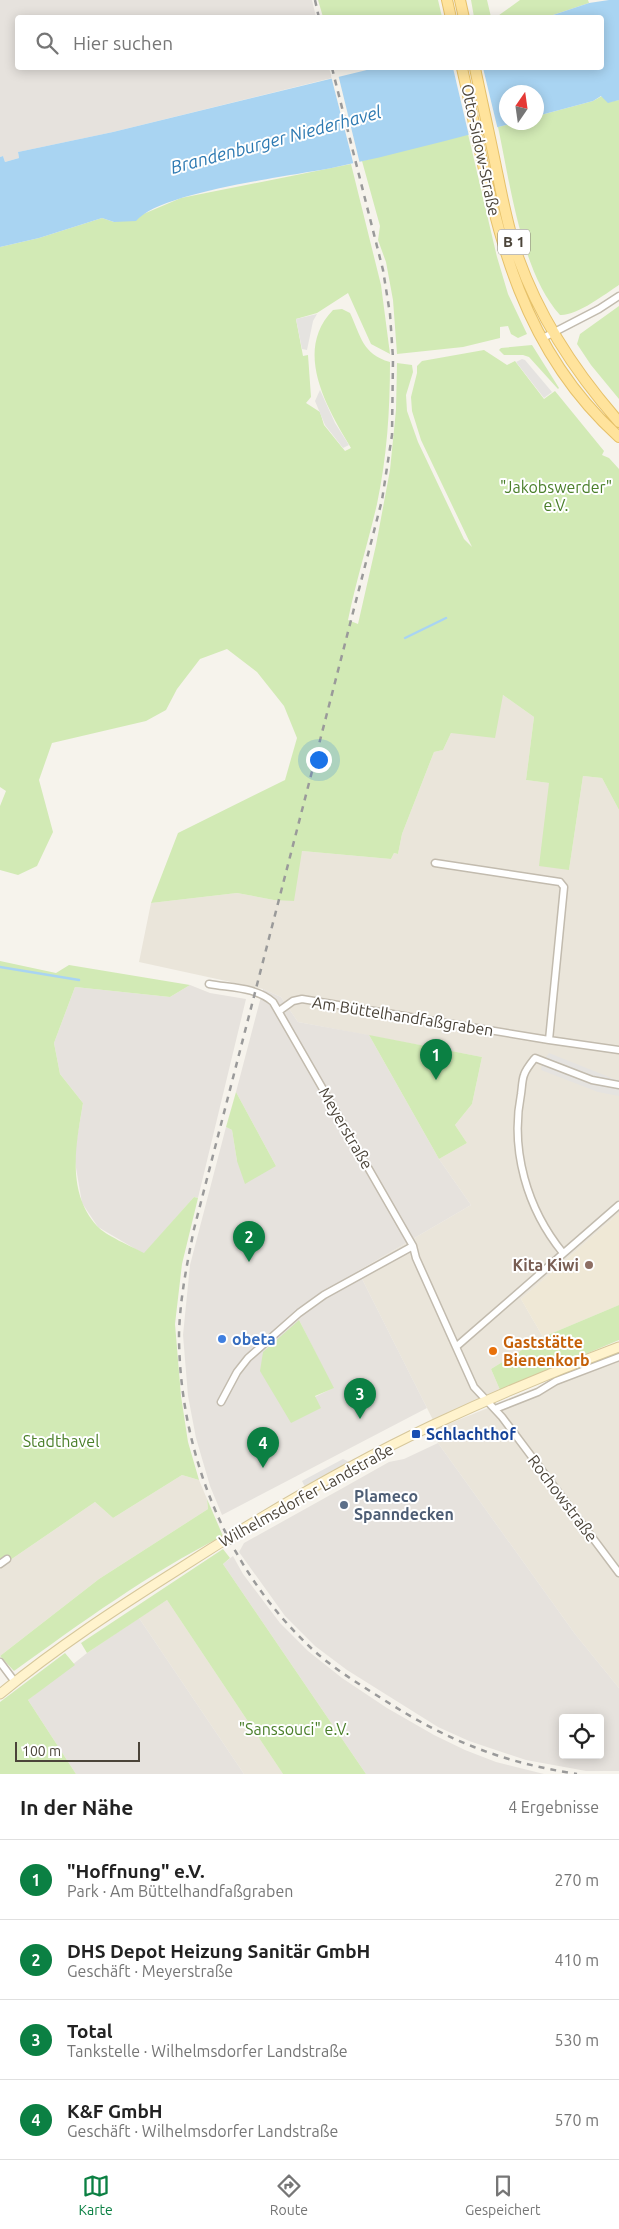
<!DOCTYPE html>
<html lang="de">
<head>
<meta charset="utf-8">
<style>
  :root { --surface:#fff; --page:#f6f6f6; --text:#222; --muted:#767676; --line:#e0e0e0; --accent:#0b8043 }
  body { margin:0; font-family:Ubuntu,sans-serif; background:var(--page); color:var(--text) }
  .controls { position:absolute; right:15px; bottom:15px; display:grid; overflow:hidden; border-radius:5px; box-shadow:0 2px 12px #0003 }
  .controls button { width:45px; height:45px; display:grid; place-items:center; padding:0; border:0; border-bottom:1px solid var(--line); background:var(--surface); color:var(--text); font:25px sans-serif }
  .compass { position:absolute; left:499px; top:85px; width:45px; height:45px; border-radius:50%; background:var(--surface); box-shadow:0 2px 12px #0003; rotate:13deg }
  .scale { position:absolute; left:15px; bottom:12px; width:125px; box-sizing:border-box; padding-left:5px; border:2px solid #4b4439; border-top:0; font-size:14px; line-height:18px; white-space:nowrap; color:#4b4439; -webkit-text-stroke:4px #fff; paint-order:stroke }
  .you { position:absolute; left:318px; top:759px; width:18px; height:18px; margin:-12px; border:4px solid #fff; border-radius:50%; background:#1a73e8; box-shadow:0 0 0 8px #1a73e833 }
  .badge { display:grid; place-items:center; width:32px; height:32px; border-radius:50%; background:var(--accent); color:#fff; font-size:16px; font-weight:700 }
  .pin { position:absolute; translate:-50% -41px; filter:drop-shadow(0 1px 2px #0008) }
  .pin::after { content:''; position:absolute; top:26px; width:18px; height:15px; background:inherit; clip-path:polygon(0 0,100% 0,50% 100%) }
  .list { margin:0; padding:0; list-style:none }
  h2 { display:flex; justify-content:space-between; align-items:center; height:65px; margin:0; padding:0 20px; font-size:21px }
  h2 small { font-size:16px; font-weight:400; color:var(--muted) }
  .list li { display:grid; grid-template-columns:32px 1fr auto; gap:15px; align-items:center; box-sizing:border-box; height:80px; padding:0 20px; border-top:1px solid var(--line) }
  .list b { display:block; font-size:19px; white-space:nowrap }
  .list p { margin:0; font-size:16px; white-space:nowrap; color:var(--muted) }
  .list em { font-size:16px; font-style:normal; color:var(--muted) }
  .icon { flex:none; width:28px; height:28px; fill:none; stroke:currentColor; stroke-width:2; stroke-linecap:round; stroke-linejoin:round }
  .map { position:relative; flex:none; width:619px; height:1774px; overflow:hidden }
  .search { position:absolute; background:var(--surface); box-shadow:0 2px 12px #0003; left:15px; right:15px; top:15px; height:55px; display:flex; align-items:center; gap:12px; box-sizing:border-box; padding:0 18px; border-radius:5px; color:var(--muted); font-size:19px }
  .sheet { height:385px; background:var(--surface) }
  nav { display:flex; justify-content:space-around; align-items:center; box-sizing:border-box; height:70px; border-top:1px solid var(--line); background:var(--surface); font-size:14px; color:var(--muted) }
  nav a { display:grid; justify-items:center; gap:2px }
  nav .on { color:var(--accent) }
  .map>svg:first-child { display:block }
  .residential { fill:#eae5da }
  .industrial { fill:#e6e2dd; fill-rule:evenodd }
  .education { fill:#efe8d6 }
  .green { fill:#d2eab5 }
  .parking { fill:#e5e3e0 }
  .water { fill:#a9d4f2 }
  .pier { fill:#f6f3ec }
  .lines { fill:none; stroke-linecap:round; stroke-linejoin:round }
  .stream { stroke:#a9d4f2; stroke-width:2.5 }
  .minor-casing { stroke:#c2bbae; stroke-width:9 }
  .secondary-casing { stroke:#d6c79b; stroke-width:11 }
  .primary-casing { stroke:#e6c16a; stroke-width:12 }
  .minor { stroke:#fff; stroke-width:6 }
  .secondary { stroke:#fff3cd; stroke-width:9 }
  .primary { stroke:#ffe39c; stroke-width:10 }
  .rail { stroke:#9a9a9a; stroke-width:2.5; stroke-dasharray:6 6; stroke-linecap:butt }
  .education-dot { fill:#8d6e63; stroke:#fff; stroke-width:2 }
  .shop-dot { fill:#3f7fe0; stroke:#fff; stroke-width:2 }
  .food-dot { fill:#e8710a; stroke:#fff; stroke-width:2 }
  .transit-dot { fill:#1a4fb4; stroke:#fff; stroke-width:2 }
  .service-dot { fill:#5c6f8a; stroke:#fff; stroke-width:2 }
  .labels { text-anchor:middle; stroke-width:4; stroke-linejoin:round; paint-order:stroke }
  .shield { fill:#fff; stroke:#817c74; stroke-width:1 }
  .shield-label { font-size:15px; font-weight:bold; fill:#4b4439 }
  .street-label { font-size:16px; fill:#4b4439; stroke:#fff }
  .park-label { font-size:16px; fill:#4a7f2a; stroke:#fff }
  .education-label { font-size:16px; font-weight:bold; fill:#785e54; stroke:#fff; text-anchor:end }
  .shop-label { font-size:16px; font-weight:bold; fill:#366cbe; stroke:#fff; text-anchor:start }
  .food-label { font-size:16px; font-weight:bold; fill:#c56008; stroke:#fff; text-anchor:start }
  .transit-label { font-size:16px; font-weight:bold; fill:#164399; stroke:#fff; text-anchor:start }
  .service-label { font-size:16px; font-weight:bold; fill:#4e5e75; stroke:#fff; text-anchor:start }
  .water-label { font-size:18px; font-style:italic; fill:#2e7ab2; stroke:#fff }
</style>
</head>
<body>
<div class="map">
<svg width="619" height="1774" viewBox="0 0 619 1774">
  <rect width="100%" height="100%" fill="#f6f3ec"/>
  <path class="residential" d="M 503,695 L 534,717 L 526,780 L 549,783 L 569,870 L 583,776 L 602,778 L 619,810 L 619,1213 L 521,1299 L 543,1337 L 491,1369 L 500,1390 L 433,1420 L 358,1271 L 471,1205 L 439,1159 L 467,1143 L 455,1125 L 472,1104 L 482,1057 L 298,1022 L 281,997 L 263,989 L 139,962 L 151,903 L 237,893 L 274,900 L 302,851 L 391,859 L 394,853 L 398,854 L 402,834 L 434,752 L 443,750 L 451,733 L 462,733 Z
    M 619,1355 L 619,1688 L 575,1634 L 438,1443 L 431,1431 Z
    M 182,1475 L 199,1480 L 207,1499 L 208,1509 L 99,1579 L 0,1656 L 0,1567 L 95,1502 L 113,1518 Z
    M 167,1600 L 283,1774 L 244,1774 L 139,1618 Z"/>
  <path class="industrial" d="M 0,0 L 312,0 L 316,17 L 18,18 L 18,68 L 329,68 L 332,78 L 113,132 L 18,152 L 19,158 L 5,162 L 3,156 L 0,157 Z
    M 190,985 L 210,993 L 246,999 L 198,1198 L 194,1197 L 144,1254 L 98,1227 L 82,1203 L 74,1156 L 83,1103 L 60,1074 L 54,1043 L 75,987 L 170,997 Z
    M 263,989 L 281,997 L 298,1022 L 369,1035 L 439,1159 L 471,1205 L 358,1271 L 427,1408 L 222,1515 L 210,1486 L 196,1438 L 188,1396 L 183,1335 L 190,1265 L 226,1127 L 232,1130 L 237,1161 L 276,1166 L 236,1092 ZM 299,1320 L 333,1388 L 315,1397 Z
    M 438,1443 L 575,1634 L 619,1688 L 619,1771 L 586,1771 L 526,1760 L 469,1741 L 438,1727 L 347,1670 L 315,1646 L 285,1616 L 239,1552 L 244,1543 L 341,1489 L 389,1462 L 404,1459 ZM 563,1718 L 600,1718 L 600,1755 L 563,1755 Z
    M 233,1556 L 243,1574 L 280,1623 L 308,1651 L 342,1678 L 387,1708 L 434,1735 L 465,1750 L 496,1762 L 544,1774 L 366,1774 L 223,1564 Z
    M 139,1618 L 244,1774 L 76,1774 L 28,1700 L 87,1653 Z"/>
  <path class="education" d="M 619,1213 L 619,1305 L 543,1337 L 521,1299 Z"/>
  <path class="green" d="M 318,0 L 438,0 L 442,17 L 323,17 Z
    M 471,0 L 487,0 L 491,17 L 474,17 Z
    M 520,0 L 588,0 L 589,3 L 547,17 L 495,18 Z
    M 602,96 L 608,102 L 619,100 L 619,285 C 605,294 577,316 560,315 C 521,272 510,182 498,127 L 514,123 L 536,122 L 537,116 L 593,101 Z
    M 468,134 L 497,257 L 508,294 L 527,334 L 518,338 L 511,334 L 508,326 L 500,327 L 500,338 L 463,347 L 397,354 L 393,300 L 386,262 L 378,240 L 380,226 L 362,161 Z
    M 351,164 L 381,285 L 390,354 L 371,344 L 348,293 L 317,313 L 296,319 L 303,356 L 308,355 L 311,397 L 306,403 L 320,412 L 324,425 L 345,451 L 351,448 C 327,408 293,351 333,310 L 342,309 L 350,313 C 361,336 362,354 390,362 C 390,410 387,457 377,504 C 368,543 356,581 348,620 L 358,624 L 376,545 L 390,470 L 396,410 L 397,363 L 412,365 L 413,372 L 406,395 L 407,411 L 418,442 L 464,539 L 472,547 L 421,440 L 412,411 L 411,397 L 417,373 L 417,366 L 422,361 L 484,350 L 507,365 L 515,361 L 544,399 L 555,391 L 604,451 L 602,455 L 609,458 L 619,469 L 619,810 L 602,778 L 583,776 L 569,870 L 539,866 L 549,783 L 526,780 L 534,717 L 503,695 L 495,738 L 451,733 L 443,750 L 434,752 L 402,834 L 398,854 L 394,853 L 391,859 L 302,851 L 294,901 L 274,900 L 237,893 L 151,903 L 178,833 L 285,780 L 297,738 L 284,706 L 257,672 L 227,649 L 200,659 L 177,689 L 166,710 L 146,721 L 52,743 L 39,780 L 53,832 L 37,866 L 18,875 L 0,870 L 0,806 L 6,791 L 0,787 L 0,247 L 39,238 L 102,218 L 114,222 L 141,215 L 181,198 Z
    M 619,306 L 619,399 L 591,365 L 577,344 L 580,334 Z
    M 532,345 L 559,388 L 558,389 L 529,357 L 523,355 L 504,355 L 499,350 L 501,348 Z
    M 0,961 L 56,973 L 69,965 L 190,985 L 170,997 L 75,987 L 54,1043 L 60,1074 L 83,1103 C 76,1145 66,1191 97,1226 C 106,1236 131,1246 144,1253 L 194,1197 L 198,1198 L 182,1264 L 175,1324 L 181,1396 L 188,1442 L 199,1480 L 182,1475 L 113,1518 L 95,1502 L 0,1567 Z
    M 369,1035 L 482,1057 L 472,1104 L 455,1125 L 467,1143 L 439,1159 Z
    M 236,1092 L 276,1166 L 245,1184 L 237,1161 L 232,1130 L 226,1127 Z
    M 619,1305 L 619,1340 L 500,1390 L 491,1369 L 543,1337 Z
    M 299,1320 L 334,1388 L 315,1396 L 321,1408 L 291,1423 L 260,1371 L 263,1352 Z
    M 207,1499 L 223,1536 C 149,1573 81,1623 14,1671 L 0,1656 L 99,1579 L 208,1509 Z
    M 223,1549 L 230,1558 L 223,1564 L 366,1774 L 283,1774 L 167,1600 L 87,1653 L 81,1643 Z
    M 65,1653 L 75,1665 L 28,1700 L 76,1774 L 0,1774 L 0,1702 Z"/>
  <path class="parking" d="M 317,314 L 313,321 L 307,350 L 302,349 L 296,319 Z
    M 522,359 L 525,360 L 552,392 L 544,398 L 516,362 Z
    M 320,390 L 335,423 L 349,445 L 343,448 L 325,425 L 315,401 Z
    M 549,1053 L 619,1081 L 619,1096 L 598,1092 L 541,1070 L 543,1061 Z
    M 343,1459 L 356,1465 L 307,1491 L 302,1481 Z"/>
  <path class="water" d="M 609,0 L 619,0 L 619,100 L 608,103 L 601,96 L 593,101 L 537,116 L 536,92 L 506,92 L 506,122 L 514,123 C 456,138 394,155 336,167 C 294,176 161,191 136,221 L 114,222 L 102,218 L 39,238 L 0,247 L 0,157 L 3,156 L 5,162 L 19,158 L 18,152 L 113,132 L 375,68 L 602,68 L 602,18 L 547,17 L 589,3 Z"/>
  <path class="pier" d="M 453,68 L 483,68 L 498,130 L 469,136 Z
    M 338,74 L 360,164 L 354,166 L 331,76 Z"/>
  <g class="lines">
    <path class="stream" d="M 405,638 L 446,618
      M 0,967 L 79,980"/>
    <defs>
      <path id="minor" d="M 541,339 L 599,309 L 619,296
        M 435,863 L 560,882 L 564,887 L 549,1040 L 619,1050
        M 209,984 C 231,988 256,987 273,1002 L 413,1246 L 416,1258 L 474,1387 L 502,1417 L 619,1573
        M 279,1011 L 293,1001 L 302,999 L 549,1040
        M 563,1253 C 527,1209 510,1150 521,1094 C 522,1088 522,1080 524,1075 C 526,1069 531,1063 535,1058 L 592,1080 L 619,1085
        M 457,1346 L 619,1205
        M 221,1402 L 237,1372 L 248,1358 L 299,1313 L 324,1295 L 413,1246
        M 495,1409 L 538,1392 L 556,1381 L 619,1357
        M 0,1564 L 7,1559
        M 0,1662 L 15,1682"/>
      <path id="secondary" d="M 0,1694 C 56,1648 117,1608 179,1569 C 261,1516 346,1466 435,1424 C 495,1396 557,1370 619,1347"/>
      <path id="primary" d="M 447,0 L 451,18
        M 460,0 L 464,18
        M 462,68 C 493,205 508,337 619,437
        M 475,68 C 482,102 490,137 497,172 C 503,200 508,229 518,257 C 540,319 576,373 619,422"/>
    </defs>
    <use href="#minor" class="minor-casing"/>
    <use href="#secondary" class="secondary-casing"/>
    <use href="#primary" class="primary-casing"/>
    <use href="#minor" class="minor"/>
    <use href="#secondary" class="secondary"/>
    <use href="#primary" class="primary"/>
    <path class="rail" d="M 315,0 L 319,18
      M 332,68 L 383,270 L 390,314 L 393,358 L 392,435 L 382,500 L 194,1229 C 187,1264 180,1298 179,1334 C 179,1450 225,1567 310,1647 C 331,1667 356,1682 381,1698 C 446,1740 500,1762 577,1774"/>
  </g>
  <circle class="education-dot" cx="589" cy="1265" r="5"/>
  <circle class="shop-dot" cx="222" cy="1339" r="5"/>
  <circle class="food-dot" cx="493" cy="1351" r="5"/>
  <rect class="transit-dot" x="411" y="1429" width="10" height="10" rx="2.5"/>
  <circle class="service-dot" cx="344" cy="1505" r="5"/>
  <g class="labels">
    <rect class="shield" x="498" y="229.5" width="32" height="25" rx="4"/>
    <g class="shield-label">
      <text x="514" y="247">B 1</text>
    </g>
    <g class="street-label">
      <text transform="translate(481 150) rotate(78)" y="6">Otto-Sidow-Straße</text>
      <text transform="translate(403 1016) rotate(9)" y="6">Am Büttelhandfaßgraben</text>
      <text transform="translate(346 1128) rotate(60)" y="6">Meyerstraße</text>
      <text transform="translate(306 1495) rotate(-29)" y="6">Wilhelmsdorfer Landstraße</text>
      <text transform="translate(563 1498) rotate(53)" y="6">Rochowstraße</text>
    </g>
    <g class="park-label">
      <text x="556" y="493">"Jakobswerder"<tspan x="556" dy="18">e.V.</tspan></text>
      <text x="61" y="1447">Stadthavel</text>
      <text x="294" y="1735">"Sanssouci" e.V.</text>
    </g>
    <g class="education-label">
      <text x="579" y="1271">Kita Kiwi</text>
    </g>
    <g class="shop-label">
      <text x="232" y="1345">obeta</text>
    </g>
    <g class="food-label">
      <text x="503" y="1348">Gaststätte<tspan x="503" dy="18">Bienenkorb</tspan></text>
    </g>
    <g class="transit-label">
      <text x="426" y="1440">Schlachthof</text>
    </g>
    <g class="service-label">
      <text x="354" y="1502">Plameco<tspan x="354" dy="18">Spanndecken</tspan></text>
    </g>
    <g class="water-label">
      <text transform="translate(276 140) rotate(-15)" y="6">Brandenburger Niederhavel</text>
    </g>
  </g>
</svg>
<div class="controls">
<button><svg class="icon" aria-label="locate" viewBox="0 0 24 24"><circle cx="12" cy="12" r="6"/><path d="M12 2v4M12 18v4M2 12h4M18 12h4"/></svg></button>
</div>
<svg class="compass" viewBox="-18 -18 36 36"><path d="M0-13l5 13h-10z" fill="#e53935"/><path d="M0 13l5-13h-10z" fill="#767676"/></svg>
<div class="scale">100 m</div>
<div class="you"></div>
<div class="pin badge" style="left:436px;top:1080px">1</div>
<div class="pin badge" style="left:249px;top:1262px">2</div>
<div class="pin badge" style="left:360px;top:1419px">3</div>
<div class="pin badge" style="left:263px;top:1468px">4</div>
<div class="search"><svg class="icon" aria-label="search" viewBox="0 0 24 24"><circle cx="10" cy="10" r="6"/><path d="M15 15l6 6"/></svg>Hier suchen</div>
</div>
<section class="sheet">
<h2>In der Nähe<small>4 Ergebnisse</small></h2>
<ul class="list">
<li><span class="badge">1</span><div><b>&quot;Hoffnung&quot; e.V.</b><p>Park · Am Büttelhandfaßgraben</p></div><em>270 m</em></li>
<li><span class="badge">2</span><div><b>DHS Depot Heizung Sanitär GmbH</b><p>Geschäft · Meyerstraße</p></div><em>410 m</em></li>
<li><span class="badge">3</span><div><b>Total</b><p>Tankstelle · Wilhelmsdorfer Landstraße</p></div><em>530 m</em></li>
<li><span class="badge">4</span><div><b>K&amp;F GmbH</b><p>Geschäft · Wilhelmsdorfer Landstraße</p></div><em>570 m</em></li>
</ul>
</section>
<nav>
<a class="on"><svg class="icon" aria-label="map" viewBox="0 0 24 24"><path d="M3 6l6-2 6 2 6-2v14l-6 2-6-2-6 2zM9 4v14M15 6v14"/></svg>Karte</a>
<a><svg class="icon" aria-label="directions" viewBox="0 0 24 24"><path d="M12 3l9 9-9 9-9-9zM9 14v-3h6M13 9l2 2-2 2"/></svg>Route</a>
<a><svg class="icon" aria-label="saved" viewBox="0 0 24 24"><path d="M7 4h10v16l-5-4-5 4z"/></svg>Gespeichert</a>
</nav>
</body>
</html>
